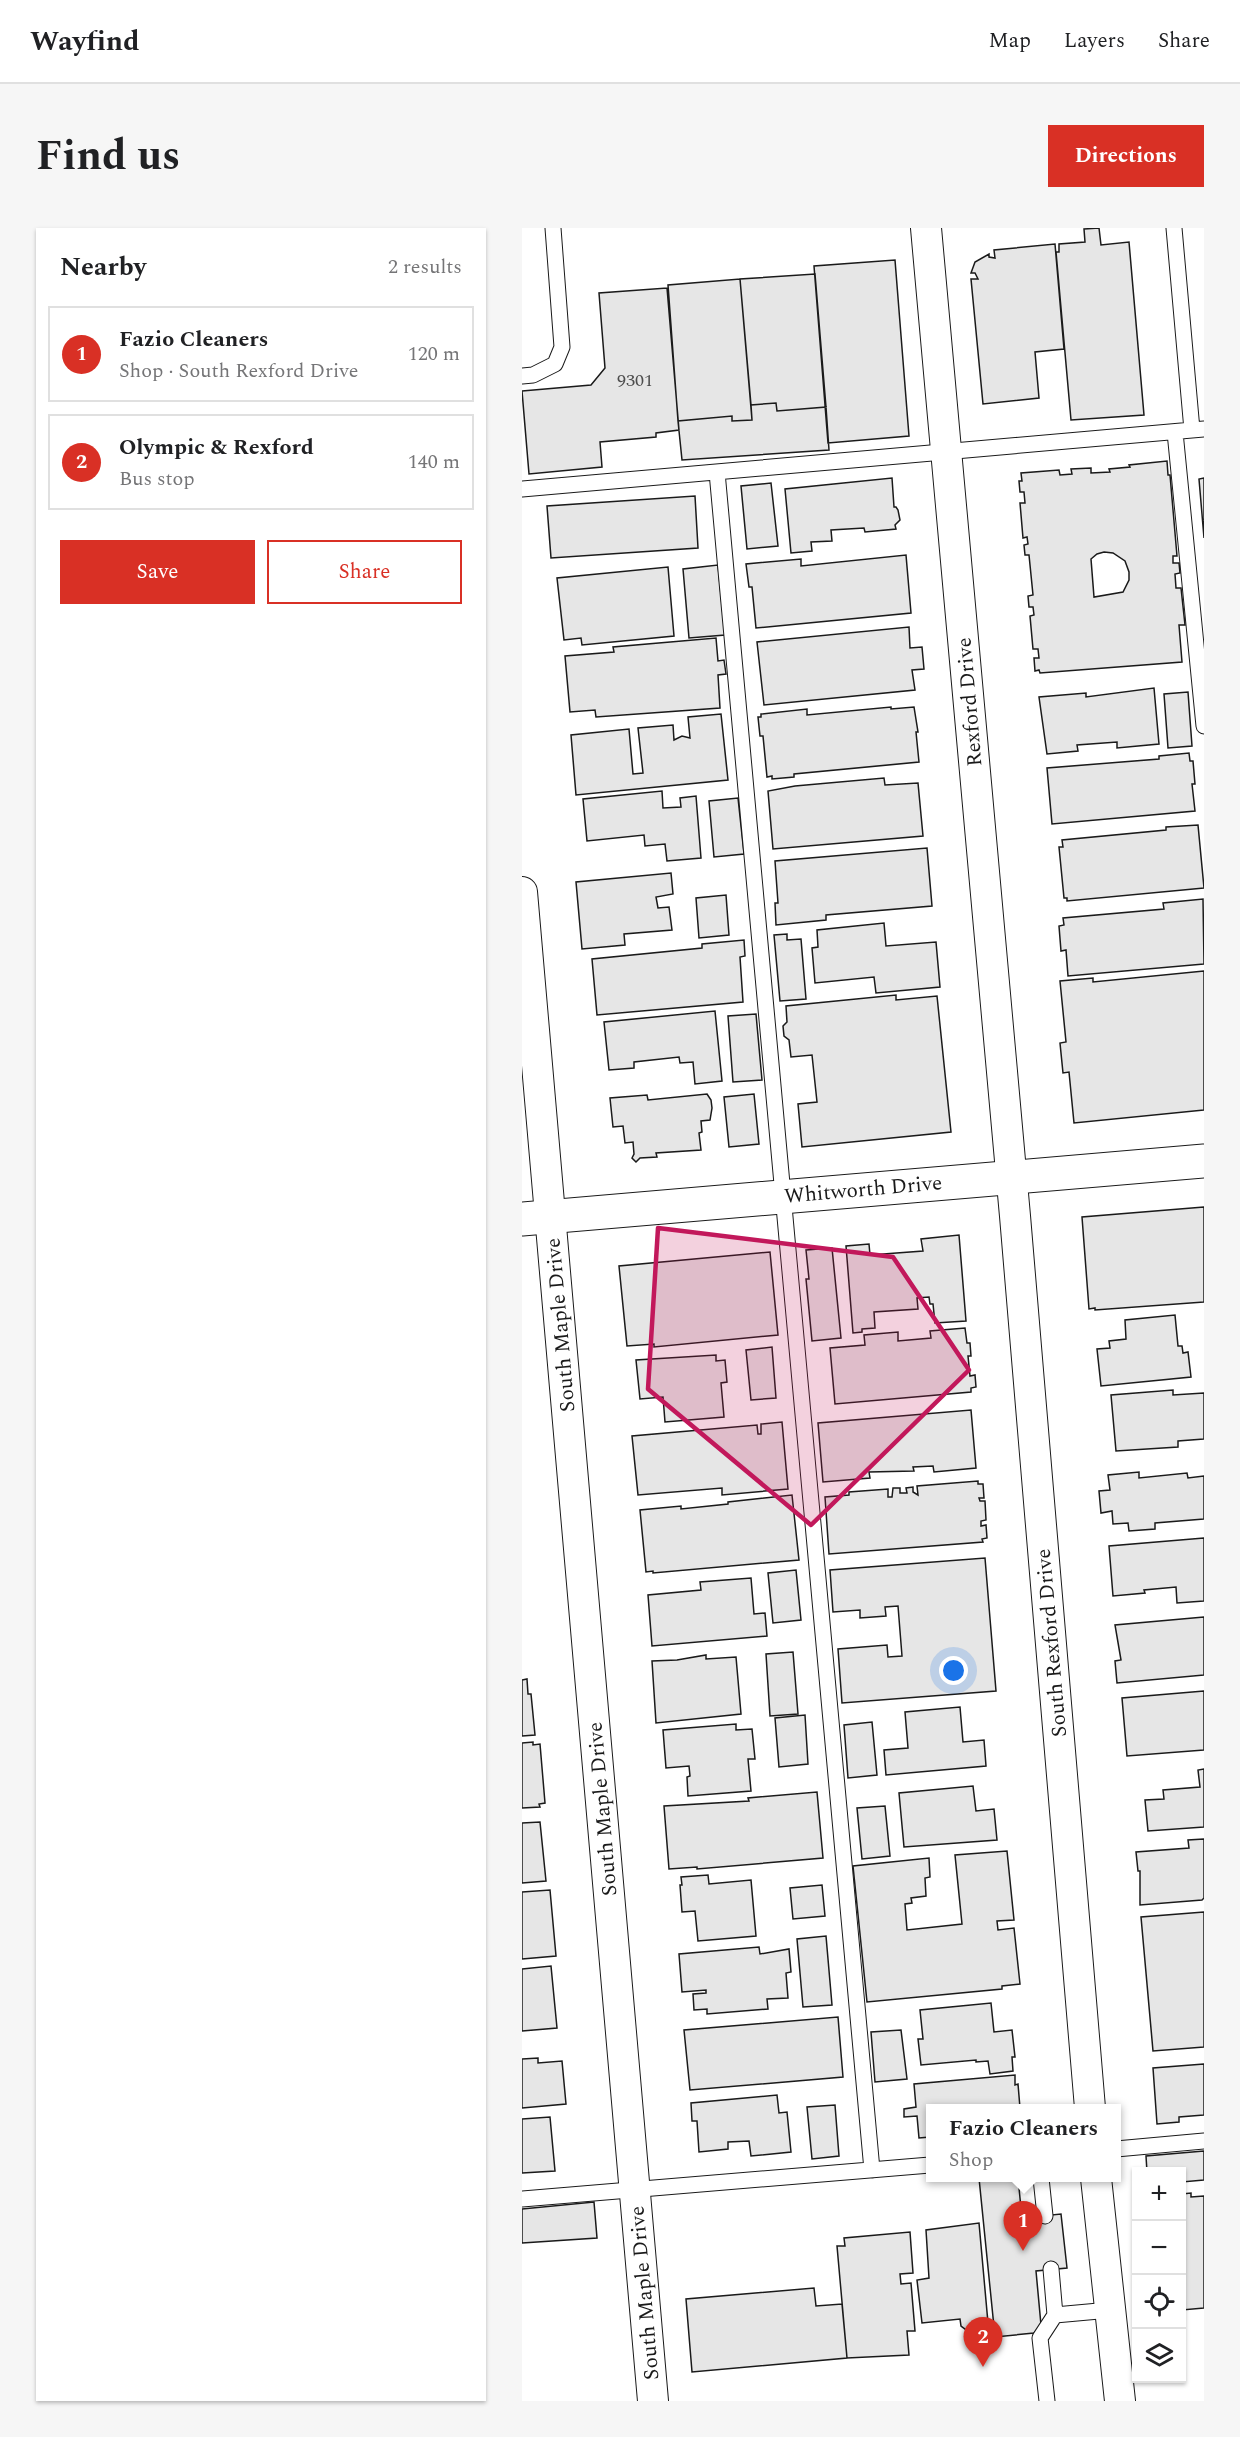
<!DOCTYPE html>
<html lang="en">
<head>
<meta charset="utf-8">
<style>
  :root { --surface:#fff; --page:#f6f6f6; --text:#202124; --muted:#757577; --line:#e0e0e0; --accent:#d93025 }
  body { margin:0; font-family:Spectral,serif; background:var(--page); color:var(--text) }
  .controls { position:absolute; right:18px; bottom:18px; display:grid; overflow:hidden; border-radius:0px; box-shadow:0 2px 4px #0004 }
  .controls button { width:54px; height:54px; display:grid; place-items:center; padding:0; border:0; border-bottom:2px solid var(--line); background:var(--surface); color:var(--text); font:30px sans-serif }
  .you { position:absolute; left:432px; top:1443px; width:21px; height:21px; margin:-15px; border:4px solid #fff; border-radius:50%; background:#1a73e8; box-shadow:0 0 0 9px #1a73e833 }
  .badge { display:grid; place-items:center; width:39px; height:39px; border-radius:50%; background:var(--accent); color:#fff; font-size:20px; font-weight:700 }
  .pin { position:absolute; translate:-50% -50px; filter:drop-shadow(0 2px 3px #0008) }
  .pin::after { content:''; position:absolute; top:32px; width:21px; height:18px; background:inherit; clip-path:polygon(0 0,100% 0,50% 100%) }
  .popup { position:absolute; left:404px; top:1876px; width:195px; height:78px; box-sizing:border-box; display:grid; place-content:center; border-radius:0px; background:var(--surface); filter:drop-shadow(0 2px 4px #0005); font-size:20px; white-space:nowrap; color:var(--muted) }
  .popup b { font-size:22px; color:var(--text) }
  .popup::after { content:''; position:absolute; left:50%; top:100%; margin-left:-12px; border:12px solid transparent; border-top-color:var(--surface) }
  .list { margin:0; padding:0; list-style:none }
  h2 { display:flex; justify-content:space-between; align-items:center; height:78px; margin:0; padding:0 24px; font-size:26px }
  h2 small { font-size:20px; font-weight:400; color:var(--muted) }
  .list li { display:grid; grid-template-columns:39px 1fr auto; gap:18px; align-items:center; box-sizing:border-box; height:96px; margin:0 12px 12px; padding:0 12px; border:2px solid var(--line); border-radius:0px }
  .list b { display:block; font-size:22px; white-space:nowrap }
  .list p { margin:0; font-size:20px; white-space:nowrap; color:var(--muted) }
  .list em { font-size:20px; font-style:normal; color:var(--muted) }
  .actions { display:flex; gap:12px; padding:18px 24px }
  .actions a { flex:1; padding:14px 0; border:2px solid var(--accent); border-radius:0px; text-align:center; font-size:21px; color:var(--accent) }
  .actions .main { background:var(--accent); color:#fff }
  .icon { flex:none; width:33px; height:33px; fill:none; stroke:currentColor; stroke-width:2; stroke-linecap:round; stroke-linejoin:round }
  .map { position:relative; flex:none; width:682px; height:2173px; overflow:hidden; border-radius:0px }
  header { display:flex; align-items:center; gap:36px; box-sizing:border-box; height:84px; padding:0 30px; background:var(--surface); border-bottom:2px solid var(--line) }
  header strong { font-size:28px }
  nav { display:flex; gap:33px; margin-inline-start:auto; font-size:21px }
  .intro { display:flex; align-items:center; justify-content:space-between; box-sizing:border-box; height:144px; padding:0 36px }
  h1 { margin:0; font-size:42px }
  .button { padding:15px 27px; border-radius:0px; background:var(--accent); color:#fff; font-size:21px; font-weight:700 }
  main { display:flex; gap:36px; padding:0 36px }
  aside { flex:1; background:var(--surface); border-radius:0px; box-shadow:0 2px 4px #0004 }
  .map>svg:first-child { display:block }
  .building { fill:#e6e6e6; stroke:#1a1a1a; stroke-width:1.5; fill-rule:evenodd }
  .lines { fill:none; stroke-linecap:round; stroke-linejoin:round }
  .lane-casing { stroke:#1a1a1a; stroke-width:17 }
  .street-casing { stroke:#1a1a1a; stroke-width:32 }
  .secondary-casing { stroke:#1a1a1a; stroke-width:35 }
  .lane { stroke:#fff; stroke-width:15 }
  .street { stroke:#fff; stroke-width:30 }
  .secondary { stroke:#fff; stroke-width:33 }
  .marked { fill:#c2185b; fill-opacity:0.2; stroke:#c2185b; stroke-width:4.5; stroke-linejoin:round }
  .labels { text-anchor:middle; stroke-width:4.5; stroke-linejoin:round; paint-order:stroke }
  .number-label { font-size:18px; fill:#4d4d4d }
  .street-label { font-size:21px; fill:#1a1a1a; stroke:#fff }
</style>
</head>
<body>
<header>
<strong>Wayfind</strong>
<nav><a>Map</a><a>Layers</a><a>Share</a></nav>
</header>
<div class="intro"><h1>Find us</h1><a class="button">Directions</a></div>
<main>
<aside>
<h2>Nearby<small>2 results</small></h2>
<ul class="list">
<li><span class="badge">1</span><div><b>Fazio Cleaners</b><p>Shop · South Rexford Drive</p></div><em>120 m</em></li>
<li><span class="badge">2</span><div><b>Olympic &amp; Rexford</b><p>Bus stop</p></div><em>140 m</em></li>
</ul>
<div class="actions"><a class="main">Save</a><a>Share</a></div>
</aside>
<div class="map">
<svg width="682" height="2173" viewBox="0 0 682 2173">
  <rect width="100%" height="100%" fill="#fff"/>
  <path class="building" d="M 577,0 L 579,17 L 607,14 L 622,187 L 549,192 L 534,24 L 537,24 L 537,16 L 563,14 L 562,1 Z
    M 533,16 L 542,121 L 513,124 L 517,170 L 461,176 L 449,51 L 456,51 L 453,45 L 449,45 L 453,34 L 467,26 L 467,29 L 473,30 L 472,22 Z
    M 373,32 L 387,208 L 306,215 L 292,38 Z
    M 293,46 L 304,179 L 255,183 L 254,175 L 229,177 L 218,51 Z
    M 218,51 L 230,192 L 210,193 L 210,188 L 156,193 L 146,57 Z
    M 145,60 L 157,202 L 134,205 L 134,209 L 78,214 L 80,239 L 7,246 L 0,163 L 69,157 L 83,140 L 77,65 Z
    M 254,175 L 255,183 L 304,179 L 307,222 L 160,232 L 156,193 L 210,188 L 210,193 L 230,192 L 229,177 Z
    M 645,233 L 646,247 L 648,247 L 655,328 L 651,328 L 651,335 L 657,335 L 658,345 L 653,346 L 654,360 L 659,360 L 663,397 L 657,397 L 660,434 L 518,445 L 517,442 L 513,443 L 512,430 L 517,430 L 516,421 L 511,421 L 508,388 L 512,387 L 511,379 L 507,379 L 506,368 L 511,367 L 507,327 L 503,327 L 502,317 L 506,316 L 505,309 L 501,310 L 498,275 L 503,275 L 502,264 L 498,264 L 497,253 L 500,253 L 499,245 L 537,242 L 538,247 L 550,246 L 549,241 L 569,240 L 569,245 L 588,244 L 587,241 L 608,239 L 607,237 ZM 582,324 L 591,325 L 603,333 L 607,344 L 607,352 L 601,364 L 572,369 L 569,331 L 575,326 Z
    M 370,250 L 372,279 L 374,279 L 376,282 L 378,292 L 373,297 L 374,301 L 343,304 L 342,300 L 309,302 L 310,313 L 289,314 L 290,323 L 269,325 L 263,261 Z
    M 682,250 L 682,310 L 677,251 Z
    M 249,255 L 256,318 L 225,321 L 219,258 Z
    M 173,268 L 176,320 L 29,330 L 25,278 Z
    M 384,327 L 389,385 L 234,400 L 230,359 L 227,359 L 224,336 L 279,331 L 279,338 Z
    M 196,337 L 203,407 L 167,410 L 161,341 Z
    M 146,339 L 152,408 L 60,417 L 59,410 L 42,412 L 35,350 Z
    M 387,399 L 388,420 L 400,419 L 402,441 L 390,442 L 393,462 L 242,477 L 235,414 Z
    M 194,410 L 196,433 L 202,432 L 204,446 L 196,447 L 198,480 L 74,489 L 73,482 L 48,484 L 43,428 L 92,424 L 91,419 Z
    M 632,460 L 637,516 L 595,520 L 595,514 L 555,517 L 556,523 L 525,526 L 517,469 L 564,465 L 564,469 Z
    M 666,464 L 670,518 L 646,520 L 642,466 Z
    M 369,479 L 369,481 L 392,479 L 396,504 L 394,504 L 397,534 L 272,546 L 272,549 L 250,551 L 250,548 L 245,549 L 241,508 L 238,508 L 236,489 L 239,489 L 239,486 L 285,481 L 285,487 Z
    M 199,486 L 206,552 L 54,567 L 49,507 L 107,501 L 111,546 L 121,545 L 116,500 L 151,497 L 152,512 L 160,508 L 168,510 L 166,489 Z
    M 667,525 L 668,533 L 671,533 L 673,556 L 670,556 L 673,583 L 530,596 L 525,540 L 637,531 L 637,528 Z
    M 362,550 L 363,557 L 396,555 L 401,608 L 251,621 L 246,563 L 273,558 Z
    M 140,563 L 141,580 L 159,579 L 158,570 L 174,568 L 179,630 L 145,633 L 143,616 L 123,618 L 122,607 L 65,613 L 61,571 Z
    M 216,570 L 222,626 L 192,629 L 187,573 Z
    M 676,597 L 682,660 L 545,673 L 545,670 L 542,670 L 537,619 L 541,619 L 540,612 L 644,602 L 644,599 Z
    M 405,620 L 410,678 L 304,687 L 304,692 L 254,697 L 253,675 L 256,675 L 253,633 Z
    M 149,645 L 151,666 L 134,669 L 136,680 L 147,679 L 150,702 L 102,706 L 103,717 L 60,721 L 54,654 Z
    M 204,667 L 207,707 L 177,710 L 174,670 Z
    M 681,671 L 682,736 L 546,748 L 544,722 L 539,723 L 537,698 L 542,697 L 541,690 L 642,681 L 641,675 Z
    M 362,695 L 364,718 L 414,714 L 418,759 L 354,765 L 352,749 L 293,755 L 290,720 L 296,719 L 295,702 Z
    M 265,706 L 265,712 L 279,711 L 284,771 L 258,773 L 252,707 Z
    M 222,712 L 223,728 L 218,729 L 221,774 L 75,787 L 70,731 L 180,720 L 180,716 Z
    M 682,743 L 682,882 L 552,895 L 547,844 L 541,845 L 538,815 L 544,814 L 538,753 L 571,750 L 571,754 Z
    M 374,767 L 374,772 L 415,768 L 429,904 L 280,919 L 276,876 L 295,874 L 290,827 L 269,829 L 267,812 L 262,808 L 261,798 L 265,794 L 264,778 Z
    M 193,783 L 200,853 L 173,856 L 171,834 L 158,835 L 157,829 L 112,834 L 112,840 L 87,842 L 82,794 Z
    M 234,786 L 240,852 L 211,854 L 206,788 Z
    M 185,866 L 189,872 L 190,880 L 188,892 L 179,893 L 180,904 L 177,905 L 179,922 L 134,925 L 135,929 L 118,930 L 114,934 L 110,930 L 112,926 L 111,914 L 103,915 L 101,898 L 91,899 L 88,870 L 125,867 L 126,872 Z
    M 232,866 L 237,916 L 207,919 L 202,869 Z
    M 682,979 L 682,1074 L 573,1082 L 573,1080 L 567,1081 L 560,989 Z
    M 437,1007 L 444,1093 L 413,1095 L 411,1076 L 408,1076 L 407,1069 L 395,1070 L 396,1081 L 352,1084 L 353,1100 L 340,1101 L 340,1104 L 331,1105 L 324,1018 L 347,1016 L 348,1027 L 401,1023 L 399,1011 Z
    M 310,1020 L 319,1110 L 290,1113 L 284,1051 L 287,1051 L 284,1022 Z
    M 248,1024 L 256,1107 L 132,1119 L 132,1116 L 105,1118 L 97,1038 Z
    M 653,1087 L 656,1118 L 660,1118 L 661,1125 L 666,1124 L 669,1149 L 579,1158 L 575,1121 L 588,1120 L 587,1113 L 604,1111 L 603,1092 Z
    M 443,1100 L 445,1115 L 448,1115 L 449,1128 L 446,1128 L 448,1148 L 453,1147 L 454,1159 L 449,1160 L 449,1164 L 313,1176 L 308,1120 L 343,1117 L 342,1107 L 376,1104 L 376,1113 L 409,1110 L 408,1103 Z
    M 250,1119 L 254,1170 L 229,1172 L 224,1122 Z
    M 194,1127 L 194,1133 L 203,1132 L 205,1154 L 199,1155 L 202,1189 L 143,1194 L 141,1169 L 118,1171 L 114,1132 Z
    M 651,1162 L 651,1167 L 682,1165 L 682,1211 L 656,1213 L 656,1219 L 594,1223 L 589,1167 Z
    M 449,1182 L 454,1240 L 412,1244 L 411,1238 L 391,1239 L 392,1243 L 347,1244 L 348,1250 L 301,1254 L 296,1195 Z
    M 260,1194 L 266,1261 L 200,1267 L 200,1260 L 116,1267 L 110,1208 L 235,1197 L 236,1206 L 239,1206 L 239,1196 Z
    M 617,1244 L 617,1250 L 665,1245 L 666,1250 L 682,1248 L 682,1291 L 633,1295 L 633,1301 L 607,1303 L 606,1295 L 591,1296 L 590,1283 L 579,1285 L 577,1263 L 588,1262 L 586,1247 Z
    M 456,1253 L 456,1256 L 461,1256 L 462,1270 L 457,1270 L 458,1273 L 463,1273 L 464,1292 L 459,1293 L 459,1298 L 464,1297 L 465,1310 L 460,1311 L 461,1314 L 307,1326 L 303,1269 L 327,1267 L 327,1264 L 366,1261 L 366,1269 L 370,1269 L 371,1260 L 378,1260 L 378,1265 L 385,1265 L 384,1260 L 391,1259 L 391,1264 L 396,1267 L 395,1258 Z
    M 270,1267 L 277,1332 L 131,1345 L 131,1343 L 124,1344 L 118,1282 L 159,1278 L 159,1281 L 206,1276 L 206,1274 Z
    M 682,1310 L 682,1373 L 655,1375 L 654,1359 L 622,1362 L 623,1365 L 591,1368 L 587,1318 Z
    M 463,1330 L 474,1463 L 320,1475 L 316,1421 L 365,1417 L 366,1429 L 380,1428 L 376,1378 L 363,1379 L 364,1388 L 338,1390 L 338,1382 L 311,1384 L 308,1342 Z
    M 274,1342 L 279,1392 L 251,1395 L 246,1345 Z
    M 229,1350 L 232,1386 L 243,1385 L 245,1408 L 130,1418 L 126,1367 L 179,1362 L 178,1354 Z
    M 682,1389 L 682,1447 L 595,1455 L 593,1433 L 599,1432 L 593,1397 Z
    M 271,1424 L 276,1486 L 248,1488 L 244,1426 Z
    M 184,1427 L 184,1431 L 214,1429 L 219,1486 L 134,1495 L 130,1433 L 155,1432 Z
    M 5,1451 L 6,1466 L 9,1466 L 13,1507 L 0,1508 L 0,1452 Z
    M 682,1463 L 682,1522 L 605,1528 L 600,1470 Z
    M 438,1479 L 441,1514 L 462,1512 L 464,1538 L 364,1547 L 362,1522 L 386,1520 L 383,1484 Z
    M 283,1487 L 286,1536 L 257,1539 L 253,1490 Z
    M 350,1494 L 355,1547 L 326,1550 L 322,1497 Z
    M 214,1496 L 214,1502 L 230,1501 L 233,1531 L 226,1531 L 229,1563 L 166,1568 L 165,1549 L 168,1548 L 167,1538 L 144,1540 L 141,1502 Z
    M 11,1514 L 11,1517 L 18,1516 L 23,1575 L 17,1576 L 18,1579 L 0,1580 L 0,1515 Z
    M 682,1541 L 682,1599 L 626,1603 L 623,1572 L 642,1571 L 641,1562 L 678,1559 L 676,1542 Z
    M 451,1558 L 454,1583 L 472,1581 L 475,1612 L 382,1619 L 377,1565 Z
    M 295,1564 L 301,1630 L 175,1641 L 175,1639 L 147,1641 L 142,1578 L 227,1573 L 226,1570 Z
    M 363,1578 L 368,1628 L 340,1631 L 335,1580 Z
    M 18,1594 L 24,1653 L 0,1655 L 0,1595 Z
    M 682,1611 L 682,1670 L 680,1672 L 618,1677 L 618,1643 L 616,1643 L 614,1624 L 667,1620 L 666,1612 Z
    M 485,1623 L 492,1692 L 475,1693 L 476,1702 L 492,1700 L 498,1756 L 480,1758 L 480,1761 L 345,1774 L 331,1638 L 407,1630 L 408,1649 L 403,1650 L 404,1668 L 389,1670 L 390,1675 L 383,1676 L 385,1702 L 440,1696 L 433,1627 Z
    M 186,1647 L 187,1656 L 229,1652 L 234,1708 L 176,1713 L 173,1683 L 160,1684 L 158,1657 L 160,1657 L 159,1649 Z
    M 300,1657 L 303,1688 L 271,1691 L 268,1660 Z
    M 28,1662 L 34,1728 L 0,1731 L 0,1664 Z
    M 682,1684 L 682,1819 L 631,1823 L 619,1689 Z
    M 304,1708 L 310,1777 L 281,1779 L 275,1711 Z
    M 237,1719 L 238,1726 L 267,1721 L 269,1744 L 264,1745 L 266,1770 L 245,1771 L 246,1781 L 185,1786 L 185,1781 L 172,1782 L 171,1766 L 184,1765 L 184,1762 L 160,1764 L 157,1726 Z
    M 29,1738 L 35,1800 L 0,1803 L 0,1741 Z
    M 469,1775 L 472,1804 L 490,1802 L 493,1829 L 490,1829 L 491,1843 L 468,1846 L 466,1833 L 454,1834 L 454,1832 L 399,1837 L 396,1811 L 401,1811 L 398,1782 Z
    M 316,1789 L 321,1849 L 168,1862 L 162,1802 Z
    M 379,1802 L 385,1851 L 353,1854 L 349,1804 Z
    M 16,1830 L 16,1835 L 40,1833 L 44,1876 L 0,1880 L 0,1831 Z
    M 682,1836 L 682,1887 L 657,1889 L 657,1894 L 635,1896 L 631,1840 Z
    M 493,1847 L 493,1857 L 496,1856 L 498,1880 L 408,1880 L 408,1909 L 397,1910 L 395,1888 L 382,1889 L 382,1881 L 394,1879 L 392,1856 Z
    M 255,1867 L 257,1885 L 265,1884 L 269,1924 L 229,1928 L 227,1913 L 206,1914 L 206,1921 L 177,1924 L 175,1893 L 170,1893 L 169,1875 Z
    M 313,1877 L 317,1928 L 290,1931 L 285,1879 Z
    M 28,1889 L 33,1943 L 0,1945 L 0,1891 Z
    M 682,1923 L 682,1952 L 660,1954 L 660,1944 L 625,1944 L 624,1928 Z
    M 457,1950 L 496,1950 L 500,1990 L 539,1986 L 545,2040 L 514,2043 L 519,2097 L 512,2105 L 473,2109 Z
    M 669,1965 L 669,1969 L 682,1968 L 682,2080 L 660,2082 L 660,1966 Z
    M 72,1974 L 75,2010 L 0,2015 L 0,1981 Z
    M 457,1995 L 466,2095 L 464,2100 L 454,2105 L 447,2104 L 439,2098 L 438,2091 L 400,2095 L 395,2052 L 407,2050 L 404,2002 Z
    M 388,2004 L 391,2045 L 378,2046 L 379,2056 L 389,2055 L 393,2103 L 385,2103 L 387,2127 L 325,2130 L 315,2018 L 323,2018 L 322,2010 Z
    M 292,2060 L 294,2078 L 320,2076 L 325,2130 L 170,2144 L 164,2071 Z"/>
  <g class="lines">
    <defs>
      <path id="lane" d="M 652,0 L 670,202
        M 0,148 L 11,147 L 33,136 L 40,119 L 31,0
        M 653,204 L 682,498
        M 195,244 L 350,1942
        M 0,261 L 682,201
        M 594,1921 L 682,1913
        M 519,1950 L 523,1988
        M 0,1971 L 408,1937
        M 533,2087 L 588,2082
        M 525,2173 L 518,2110 L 533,2087 L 529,2041"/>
      <path id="street" d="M 404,0 L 493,988 L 568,1880
        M 0,664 L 131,2173
        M 574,1950 L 598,2173"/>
      <path id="secondary" d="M 0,991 L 682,933"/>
    </defs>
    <use href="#lane" class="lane-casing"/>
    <use href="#street" class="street-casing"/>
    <use href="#secondary" class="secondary-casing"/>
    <use href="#lane" class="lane"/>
    <use href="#street" class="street"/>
    <use href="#secondary" class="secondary"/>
  </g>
  <path class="marked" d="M 136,1000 L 371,1029 L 447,1142 L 289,1297 L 126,1161 Z"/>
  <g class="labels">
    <g class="number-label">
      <text x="113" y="158">9301</text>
    </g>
    <g class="street-label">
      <text transform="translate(447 474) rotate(-95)" y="7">Rexford Drive</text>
      <text transform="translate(341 961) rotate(-5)" y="7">Whitworth Drive</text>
      <text transform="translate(38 1097) rotate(-95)" y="7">South Maple Drive</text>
      <text transform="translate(529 1415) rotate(-95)" y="7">South Rexford Drive</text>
      <text transform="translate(80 1581) rotate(-95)" y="7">South Maple Drive</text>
      <text transform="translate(122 2065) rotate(-95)" y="7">South Maple Drive</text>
    </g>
  </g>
</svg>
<div class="controls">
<button>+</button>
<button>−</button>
<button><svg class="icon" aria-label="locate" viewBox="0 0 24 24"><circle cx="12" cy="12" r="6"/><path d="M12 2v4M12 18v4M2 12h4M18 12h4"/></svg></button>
<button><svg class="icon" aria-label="layers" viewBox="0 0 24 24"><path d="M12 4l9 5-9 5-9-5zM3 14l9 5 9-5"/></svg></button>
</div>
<div class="you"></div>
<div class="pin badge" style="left:501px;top:2023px">1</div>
<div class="popup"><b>Fazio Cleaners</b>Shop</div>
<div class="pin badge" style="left:461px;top:2139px">2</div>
</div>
</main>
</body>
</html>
